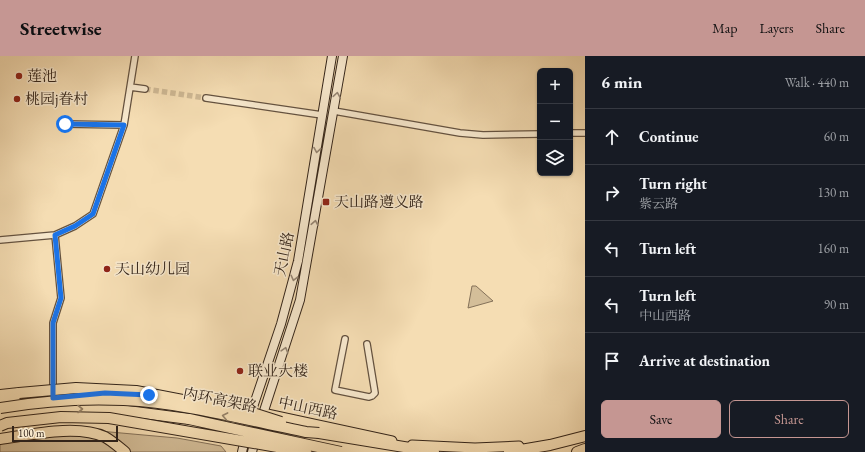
<!DOCTYPE html>
<html lang="en">
<head>
<meta charset="utf-8">
<style>
  :root { --surface:#171b24; --page:#20242c; --text:#f1f3f6; --muted:#9ea1a6; --line:#363941; --accent:#c59692 }
  body { margin:0; font-family:"EB Garamond","Noto Serif SC",serif; background:var(--page); color:var(--text) }
  .controls { position:absolute; right:12px; top:12px; display:grid; overflow:hidden; border-radius:6px; box-shadow:0 1px 3px #0004 }
  .controls button { width:36px; height:36px; display:grid; place-items:center; padding:0; border:0; border-bottom:1px solid var(--line); background:var(--surface); color:var(--text); font:20px sans-serif }
  .scale { position:absolute; left:12px; bottom:10px; width:106px; box-sizing:border-box; padding-left:4px; border:2px solid #332419; border-top:0; font-size:11px; line-height:14px; white-space:nowrap; color:#332419; -webkit-text-stroke:3px #f8e9ce; paint-order:stroke }
  .stop { position:absolute; width:12px; height:12px; margin:-9px; border:3px solid #1a73e8; border-radius:50%; background:#fff }
  .stop.end { background:#1a73e8; border-color:#fff; box-shadow:0 1px 4px #0008 }
  .list { margin:0; padding:0; list-style:none }
  h2 { display:flex; justify-content:space-between; align-items:center; height:52px; margin:0; padding:0 16px; font-size:17px }
  h2 small { font-size:13px; font-weight:400; color:var(--muted) }
  .list li { display:grid; grid-template-columns:26px 1fr auto; gap:12px; align-items:center; box-sizing:border-box; height:56px; padding:0 16px; border-top:1px solid var(--line) }
  .list b { display:block; font-size:15px; white-space:nowrap }
  .list p { margin:0; font-size:13px; white-space:nowrap; color:var(--muted) }
  .list em { font-size:13px; font-style:normal; color:var(--muted) }
  .actions { display:flex; gap:8px; padding:12px 16px }
  .actions a { flex:1; padding:9px 0; border:1px solid var(--accent); border-radius:6px; text-align:center; font-size:14px; color:var(--accent) }
  .actions .main { background:var(--accent); color:#111 }
  .icon { flex:none; width:22px; height:22px; fill:none; stroke:currentColor; stroke-width:2; stroke-linecap:round; stroke-linejoin:round }
  .map { position:relative; flex:none; width:585px; height:396px; overflow:hidden }
  header { display:flex; align-items:center; gap:24px; box-sizing:border-box; height:56px; padding:0 20px; background:var(--accent); color:#111 }
  header strong { font-size:19px }
  nav { display:flex; gap:22px; margin-inline-start:auto; font-size:14px }
  main { display:flex }
  aside { flex:1; background:var(--surface) }
  .map>svg:first-child { display:block }
  .green { fill:#d4be99; stroke:#847159 }
  .lines { fill:none; stroke-linecap:round; stroke-linejoin:round }
  .street-tunnel { stroke:#ceb894; stroke-width:5.5; stroke-dasharray:5.5 3; stroke-linecap:butt }
  .street-casing { stroke:#645240; stroke-width:8 }
  .secondary-casing { stroke:#332419; stroke-width:10 }
  .primary-casing { stroke:#332419; stroke-width:11 }
  .highway-casing { stroke:#332419; stroke-width:12 }
  .street { stroke:#f8e9ce; stroke-width:5.5 }
  .secondary { stroke:#f8e9ce; stroke-width:8 }
  .primary { stroke:#f5ddb3; stroke-width:9 }
  .highway { stroke:#f5ddb3; stroke-width:10 }
  .highway-bridge-casing { stroke:#332419; stroke-width:12; stroke-linecap:butt }
  .highway-bridge { stroke:#f5ddb3; stroke-width:10 }
  .oneway { stroke:#968674 }
  .oneway2 { stroke:#948066 }
  .route { stroke:#1a73e8; stroke-width:5 }
  .poi-dot { fill:#8f2418; stroke:#f8e9ce; stroke-width:1.5 }
  .labels { text-anchor:middle; stroke-width:3; stroke-linejoin:round; paint-order:stroke }
  .poi-label { font-size:15px; fill:#332419; stroke:#f8e9ce; text-anchor:start }
  .street-label { font-size:15px; fill:#332419; stroke:#f8e9ce }
</style>
</head>
<body>
<header>
<strong>Streetwise</strong>
<nav><a>Map</a><a>Layers</a><a>Share</a></nav>
</header>
<main>
<div class="map">
<svg width="585" height="396" viewBox="0 0 585 396">
  <rect width="100%" height="100%" fill="#f5ddb3"/>
  <filter id="stains"><feTurbulence type="fractalNoise" baseFrequency=".005" numOctaves="4"/><feColorMatrix values="0 0 0 0 .2 0 0 0 0 .09 0 0 0 0 .02 0 0 0 .5 -.17"/></filter>
  <radialGradient id="worn" r=".72"><stop offset=".6" stop-color="#630" stop-opacity="0"/><stop offset="1" stop-color="#630" stop-opacity=".3"/></radialGradient>
  <path class="green" d="M 472,230 L 476,230 L 493,245 L 468,252 Z
    M 99,375 L 177,382 L 221,390 L 226,396 L 0,396 L 0,388 L 11,385 Z"/>
  <g class="lines">
    <path class="street-tunnel" d="M 145,33 L 206,42"/>
    <defs>
      <path id="street" d="M 130,31 L 145,33
        M 206,42 L 322,59
        M 334,55 L 460,77 L 483,79 L 540,78
        M 65,68 L 124,69
        M 570,77 L 585,77
        M 0,184 L 55,179 L 75,170 L 93,158 L 124,69 L 135,0
        M 345,283 L 335,334 L 369,341 L 372,340 L 375,337 L 367,288
        M 53,342 L 53,267 L 61,242 L 55,179"/>
      <path id="secondary" d="M 261,364 L 300,244 L 343,0
        M 242,396 L 252,354 L 281,268 L 298,205 L 332,0
        M 252,396 L 256,381"/>
      <path id="primary" d="M 73,340 L 104,337
        M 0,345 L 33,343
        M 267,358 L 392,385
        M 412,389 L 475,392 L 519,390
        M 300,393 L 316,396"/>
      <path id="highway" d="M 0,339 L 19,337
        M 0,361 L 67,353 L 112,353 L 189,363
        M 319,377 L 434,396
        M 0,383 C 30,379 77,368 105,381 C 112,385 119,391 125,396
        M 509,396 L 550,389 L 585,380
        M 577,396 L 585,393"/>
    </defs>
    <use href="#street" class="street-casing"/>
    <use href="#secondary" class="secondary-casing"/>
    <use href="#primary" class="primary-casing"/>
    <use href="#highway" class="highway-casing"/>
    <use href="#street" class="street"/>
    <use href="#secondary" class="secondary"/>
    <use href="#primary" class="primary"/>
    <use href="#highway" class="highway"/>
    <defs>
      <path id="highway-bridge" d="M 19,337 L 76,332 L 136,335 L 256,358 L 281,366
        M 0,352 C 41,345 82,342 124,344 C 185,347 246,364 306,376 L 319,377
        M 189,363 L 341,396
        M 0,370 L 7,367 L 61,361 L 109,362 L 306,396"/>
    </defs>
    <use href="#highway-bridge" class="highway-bridge-casing"/>
    <use href="#highway-bridge" class="highway-bridge"/>
  </g>
  <defs><path id="oneway-chevron" d="M-2-3.5L2.5 0L-2 3.5" fill="none" stroke-width="1.6" stroke-linecap="round" stroke-linejoin="round"/></defs>
  <g class="oneway">
    <use href="#oneway-chevron" transform="translate(337 39) rotate(-81)"/>
    <use href="#oneway-chevron" transform="translate(317 94) rotate(99)"/>
    <use href="#oneway-chevron" transform="translate(315 167) rotate(-79)"/>
    <use href="#oneway-chevron" transform="translate(294 222) rotate(104)"/>
    <use href="#oneway-chevron" transform="translate(285 294) rotate(-73)"/>
  </g>
  <g class="oneway2">
    <use href="#oneway-chevron" transform="translate(80 353)"/>
    <use href="#oneway-chevron" transform="translate(225 360) rotate(-169)"/>
  </g>
  <g class="lines">
    <path class="route" d="M 65,68 L 124,69 L 93,158 L 75,170 L 55,179 L 61,242 L 53,267 L 53,342 L 105,337 L 149,339"/>
  </g>
  <g class="poi-dot">
    <circle cx="19" cy="20" r="4"/>
    <circle cx="17" cy="43" r="4"/>
    <rect x="322" y="142" width="8" height="8" rx="2"/>
    <circle cx="107" cy="213" r="4"/>
    <circle cx="240" cy="315" r="4"/>
  </g>
  <g class="labels">
    <g class="poi-label">
      <text x="27" y="25">莲池</text>
      <text x="25" y="48">桃园j眷村</text>
      <text x="334" y="151">天山路遵义路</text>
      <text x="115" y="218">天山幼儿园</text>
      <text x="248" y="320">联业大楼</text>
    </g>
    <g class="street-label">
      <text transform="translate(284 198) rotate(-78)" y="5">天山路</text>
      <text transform="translate(220 344) rotate(11)" y="5">内环高架路</text>
      <text transform="translate(308 352) rotate(12)" y="5">中山西路</text>
    </g>
  </g>
  <rect width="100%" height="100%" filter="url(#stains)"/>
  <rect width="100%" height="100%" fill="url(#worn)"/>
</svg>
<div class="controls">
<button>+</button>
<button>−</button>
<button><svg class="icon" aria-label="layers" viewBox="0 0 24 24"><path d="M12 4l9 5-9 5-9-5zM3 14l9 5 9-5"/></svg></button>
</div>
<div class="scale">100 m</div>
<div class="stop" style="left:65px;top:68px"></div>
<div class="stop end" style="left:149px;top:339px"></div>
</div>
<aside>
<h2>6 min<small>Walk · 440 m</small></h2>
<ul class="list">
<li><svg class="icon" aria-label="ahead" viewBox="0 0 24 24"><path d="M12 20V5M6 11l6-6 6 6"/></svg><div><b>Continue</b></div><em>60 m</em></li>
<li><svg class="icon" aria-label="right" viewBox="0 0 24 24"><path d="M7 20v-9h11M14 6l5 5-5 5"/></svg><div><b>Turn right</b><p>紫云路</p></div><em>130 m</em></li>
<li><svg class="icon" aria-label="left" viewBox="0 0 24 24"><path d="M17 20v-9H6M10 6l-5 5 5 5"/></svg><div><b>Turn left</b></div><em>160 m</em></li>
<li><svg class="icon" aria-label="left" viewBox="0 0 24 24"><path d="M17 20v-9H6M10 6l-5 5 5 5"/></svg><div><b>Turn left</b><p>中山西路</p></div><em>90 m</em></li>
<li><svg class="icon" aria-label="arrive" viewBox="0 0 24 24"><path d="M6 21V4h12l-3 4 3 4H6"/></svg><div><b>Arrive at destination</b></div></li>
</ul>
<div class="actions"><a class="main">Save</a><a>Share</a></div>
</aside>
</main>
</body>
</html>
